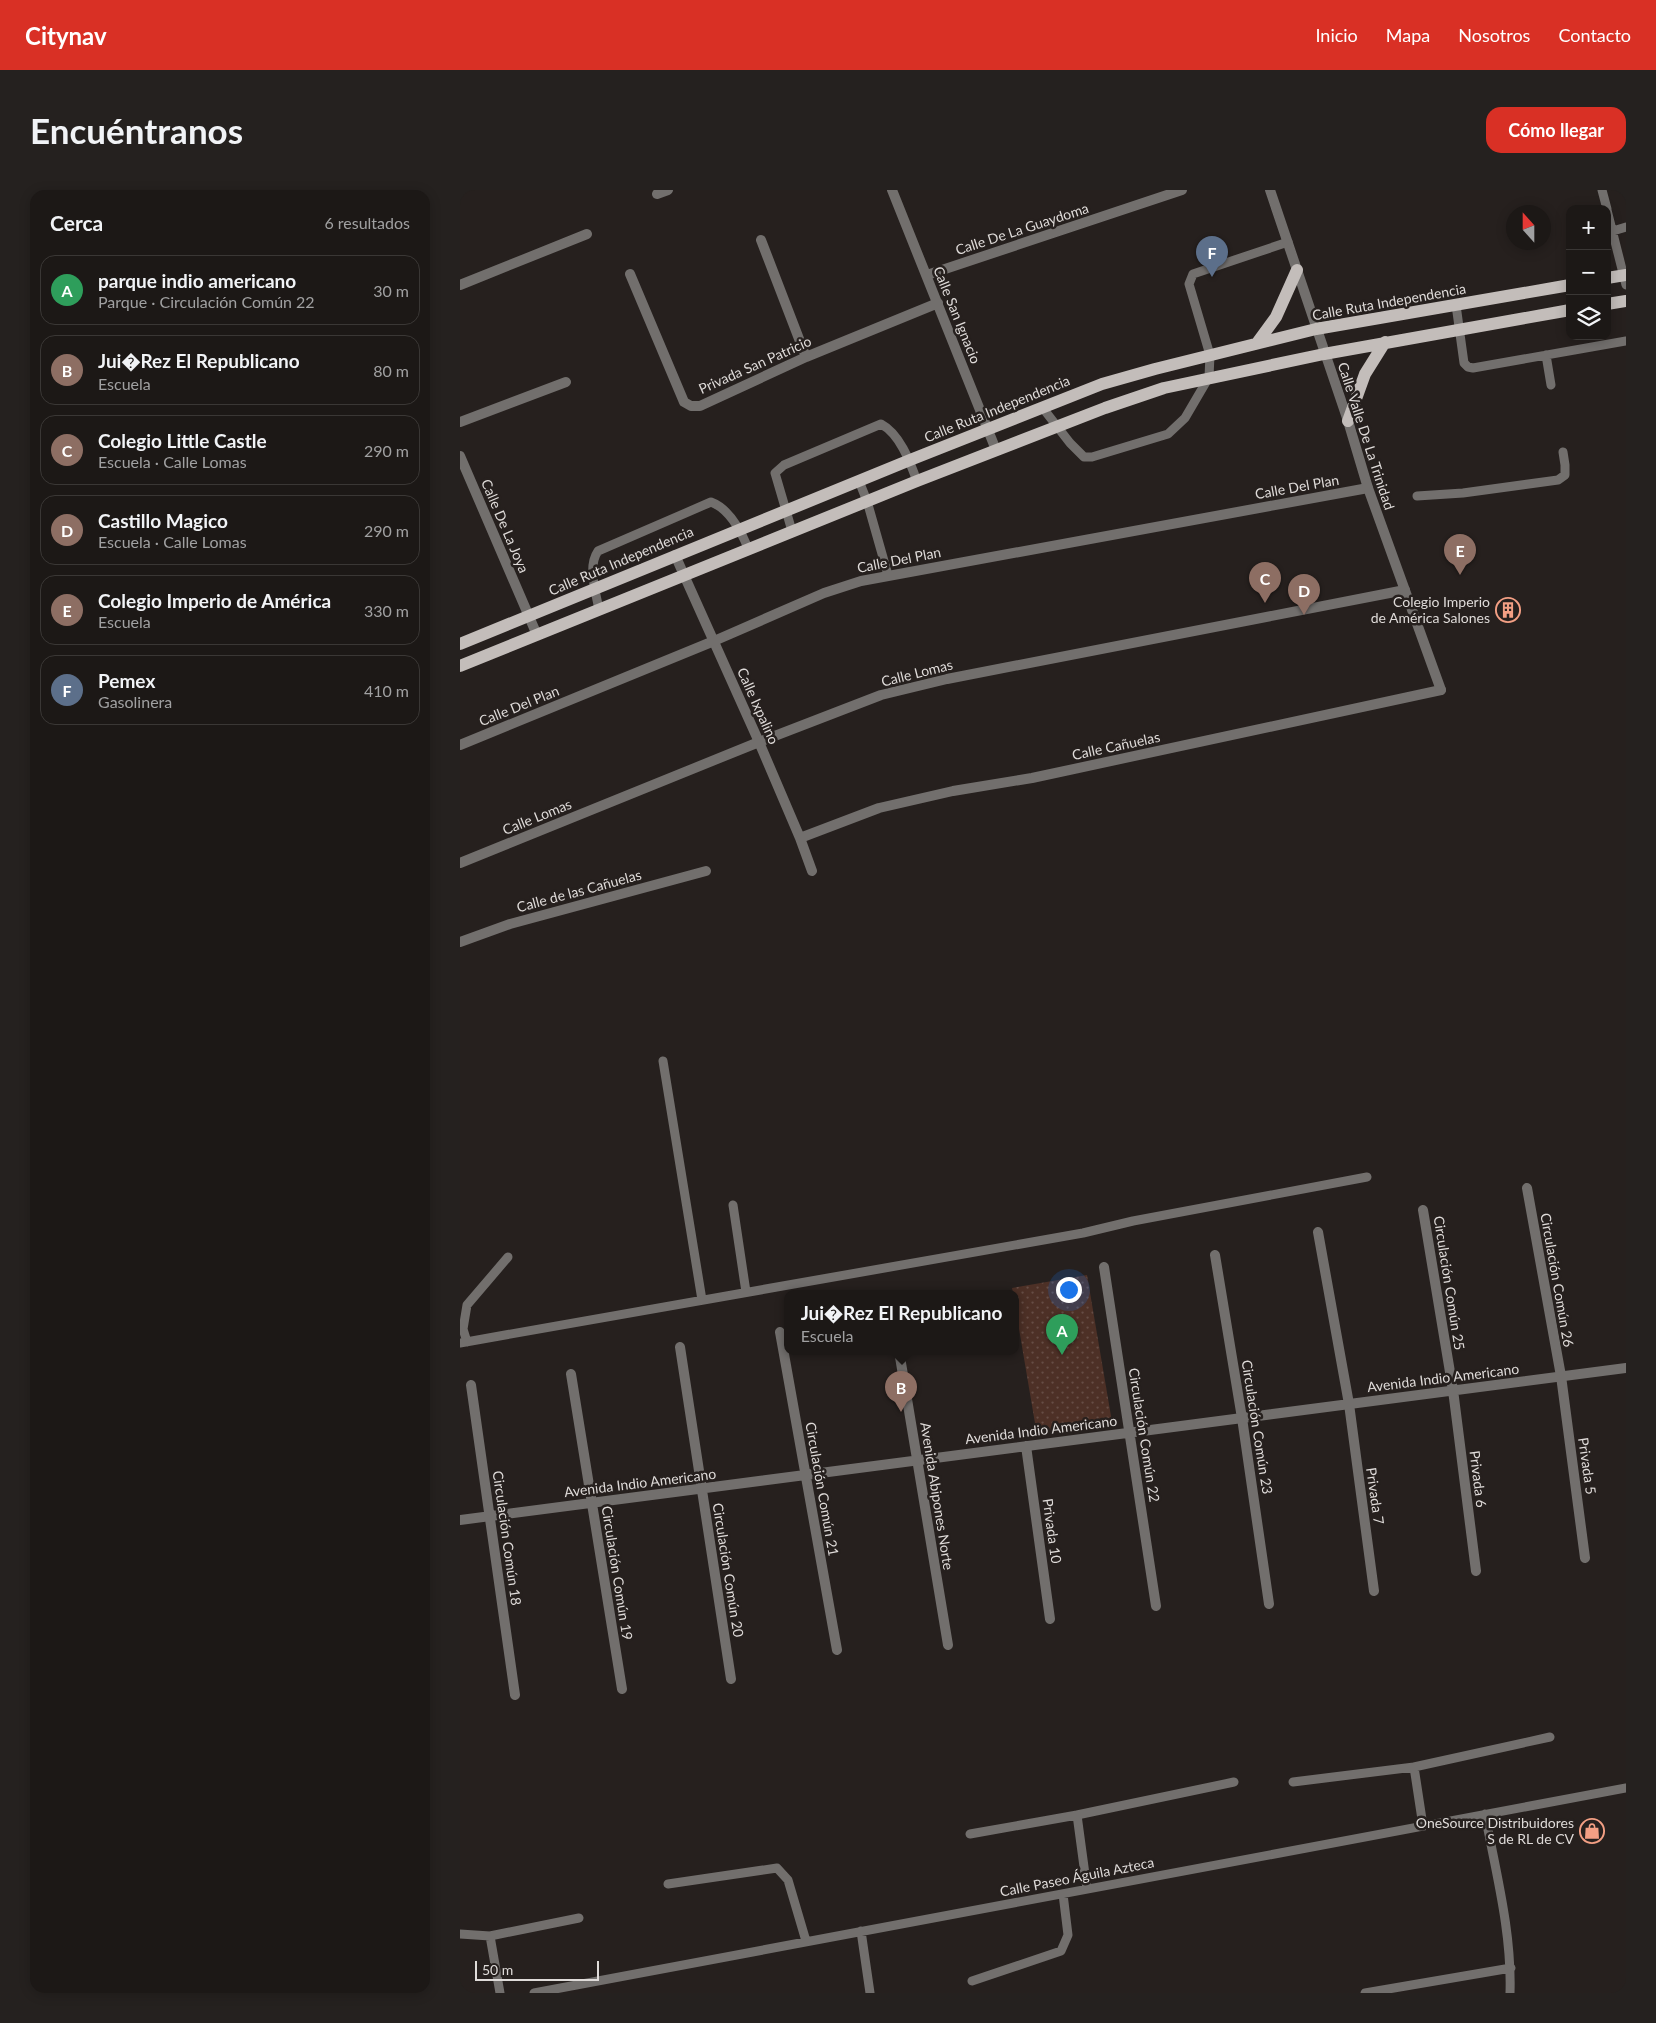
<!DOCTYPE html>
<html lang="es">
<head>
<meta charset="utf-8">
<style>
  :root { --surface:#1c1816; --page:#25211f; --text:#f1f3f6; --muted:#a0a0a1; --line:#3a3735; --accent:#d93025 }
  body { margin:0; font-family:Lato,sans-serif; background:var(--page); color:var(--text) }
  .controls { position:absolute; right:15px; top:15px; display:grid; overflow:hidden; border-radius:10px; box-shadow:0 2px 12px #0003 }
  .controls button { width:45px; height:45px; display:grid; place-items:center; padding:0; border:0; border-bottom:1px solid var(--line); background:var(--surface); color:var(--text); font:25px sans-serif }
  .compass { position:absolute; left:1046px; top:15px; width:45px; height:45px; border-radius:50%; background:var(--surface); box-shadow:0 2px 12px #0003; rotate:339deg }
  .scale { position:absolute; left:15px; bottom:12px; width:124px; box-sizing:border-box; padding-left:5px; border:2px solid #dfdbd9; border-top:0; font-size:14px; line-height:18px; white-space:nowrap; color:#dfdbd9; -webkit-text-stroke:4px #26201e; paint-order:stroke }
  .you { position:absolute; left:608px; top:1099px; width:18px; height:18px; margin:-12px; border:4px solid #fff; border-radius:50%; background:#1a73e8; box-shadow:0 0 0 8px #1a73e833 }
  .badge { display:grid; place-items:center; width:32px; height:32px; border-radius:50%; background:var(--accent); color:#fff; font-size:16px; font-weight:700 }
  .pin { position:absolute; translate:-50% -41px; filter:drop-shadow(0 1px 2px #0008) }
  .pin::after { content:''; position:absolute; top:26px; width:18px; height:15px; background:inherit; clip-path:polygon(0 0,100% 0,50% 100%) }
  .popup { position:absolute; left:324px; top:1100px; width:235px; height:65px; box-sizing:border-box; display:grid; place-content:center; border-radius:10px; background:var(--surface); filter:drop-shadow(0 1px 4px #0005); font-size:16px; white-space:nowrap; color:var(--muted) }
  .popup b { font-size:19px; color:var(--text) }
  .popup::after { content:''; position:absolute; left:50%; top:100%; margin-left:-10px; border:10px solid transparent; border-top-color:var(--surface) }
  .list { margin:0; padding:0; list-style:none }
  h2 { display:flex; justify-content:space-between; align-items:center; height:65px; margin:0; padding:0 20px; font-size:21px }
  h2 small { font-size:16px; font-weight:400; color:var(--muted) }
  .list li { display:grid; grid-template-columns:32px 1fr auto; gap:15px; align-items:center; box-sizing:border-box; height:70px; margin:0 10px 10px; padding:0 10px; border:1px solid var(--line); border-radius:15px }
  .list b { display:block; font-size:19px; white-space:nowrap }
  .list p { margin:0; font-size:16px; white-space:nowrap; color:var(--muted) }
  .list em { font-size:16px; font-style:normal; color:var(--muted) }
  .icon { flex:none; width:28px; height:28px; fill:none; stroke:currentColor; stroke-width:2; stroke-linecap:round; stroke-linejoin:round }
  .map { position:relative; flex:none; width:1166px; height:1803px; overflow:hidden; border-radius:15px }
  header { display:flex; align-items:center; gap:30px; box-sizing:border-box; height:70px; padding:0 25px; background:var(--accent); color:#fff }
  header strong { font-size:24px }
  nav { display:flex; gap:28px; margin-inline-start:auto; font-size:18px }
  .intro { display:flex; align-items:center; justify-content:space-between; box-sizing:border-box; height:120px; padding:0 30px }
  h1 { margin:0; font-size:35px }
  .button { padding:12px 22px; border-radius:15px; background:var(--accent); color:#fff; font-size:18px; font-weight:700 }
  main { display:flex; gap:30px; padding:0 30px }
  aside { flex:1; background:var(--surface); border-radius:15px; box-shadow:0 2px 12px #0003 }
  .map>svg:first-child { display:block }
  .park { fill:url(#park-dots) }
  .lines { fill:none; stroke-linecap:round; stroke-linejoin:round }
  .service { stroke:#726f6d; stroke-width:9 }
  .minor { stroke:#726f6d; stroke-width:10 }
  .tertiary { stroke:#726f6d; stroke-width:10 }
  .primary { stroke:#c3bdba; stroke-width:12 }
  .labels { text-anchor:middle; stroke-width:5; stroke-linejoin:round; paint-order:stroke }
  .street-label { font-size:14px; fill:#dfdbd9; stroke:#26201e }
  .poi-label { font-size:14px; fill:#dfdbd9; stroke:#26201e; text-anchor:end }
</style>
</head>
<body>
<header>
<strong>Citynav</strong>
<nav><a>Inicio</a><a>Mapa</a><a>Nosotros</a><a>Contacto</a></nav>
</header>
<div class="intro"><h1>Encuéntranos</h1><a class="button">Cómo llegar</a></div>
<main>
<aside>
<h2>Cerca<small>6 resultados</small></h2>
<ul class="list">
<li><span class="badge" style="background:#2e9e5b">A</span><div><b>parque indio americano</b><p>Parque · Circulación Común 22</p></div><em>30 m</em></li>
<li><span class="badge" style="background:#8d6e63">B</span><div><b>Jui�Rez El Republicano</b><p>Escuela</p></div><em>80 m</em></li>
<li><span class="badge" style="background:#8d6e63">C</span><div><b>Colegio Little Castle</b><p>Escuela · Calle Lomas</p></div><em>290 m</em></li>
<li><span class="badge" style="background:#8d6e63">D</span><div><b>Castillo Magico</b><p>Escuela · Calle Lomas</p></div><em>290 m</em></li>
<li><span class="badge" style="background:#8d6e63">E</span><div><b>Colegio Imperio de América</b><p>Escuela</p></div><em>330 m</em></li>
<li><span class="badge" style="background:#5c6f8a">F</span><div><b>Pemex</b><p>Gasolinera</p></div><em>410 m</em></li>
</ul>
</aside>
<div class="map">
<svg width="1166" height="1803" viewBox="0 0 1166 1803">
  <defs>
    <pattern id="park-dots" width="8" height="8" patternUnits="userSpaceOnUse" patternTransform="scale(1.25)"><rect width="8" height="8" fill="#4d3026"/><path d="M2 2h.1M6 6h.1" fill="none" stroke="#664d45" stroke-width="1.8" stroke-linecap="round"/></pattern>
  </defs>
  <rect width="100%" height="100%" fill="#26201e"/>
  <path class="park" d="M 627,1085 L 652,1232 L 577,1245 L 555,1115 L 555,1103 L 553,1103 L 552,1098 Z"/>
  <g class="lines">
    <path class="service" d="M 1142,0 L 1147,19
      M 1147,20 L 1166,95
      M 1153,41 L 1166,37
      M 996,115 L 1004,173 L 1008,177 L 1013,178 L 1166,151
      M 1086,165 L 1091,195
      M 582,217 L 610,253 L 624,267 L 632,267 L 708,244 L 725,228 L 749,187 L 750,165 L 729,94 L 733,84 L 828,52
      M 399,291 L 407,311 L 428,385
      M 957,306 L 1003,303 L 1098,290 L 1105,285 L 1105,275 L 1103,262
      M 332,341 L 315,283 L 324,275 L 421,234 C 440,244 450,272 457,291
      M 139,420 C 136,402 127,377 138,361 L 251,312 C 270,319 281,341 288,358
      M 203,871 L 242,1110
      M 273,1015 L 286,1102
      M 7,1152 L 3,1139 L 7,1115 L 48,1067
      M 0,1153 L 623,1043 L 673,1031 L 907,987
      M 833,1592 L 954,1577
      M 1025,1624 C 1036,1683 1052,1743 1050,1803
      M 963,1636 L 954,1577 L 1090,1547
      M 510,1644 L 617,1625
      M 208,1694 L 317,1678 L 328,1690 L 346,1751
      M 627,1699 L 617,1625 L 774,1592
      M 401,1741 L 410,1803
      M 0,1744 L 30,1746 L 40,1803
      M 30,1746 L 119,1728
      M 512,1791 L 601,1761 L 608,1745 L 603,1704
      M 74,1803 L 1166,1598
      M 905,1803 L 1051,1778"/>
    <path class="minor" d="M 432,0 L 536,260
      M 197,4 L 208,0
      M 301,50 L 346,167
      M 170,84 L 224,212 L 231,216 L 240,216 L 346,167 L 478,113
      M 467,85 L 722,0
      M 0,95 L 127,44
      M 0,232 L 106,192
      M 0,266 L 77,445
      M 215,365 L 299,552 L 340,648 L 352,681
      M 0,555 L 254,451 L 364,403 L 401,391 L 908,298
      M 340,648 L 419,618 L 493,601 L 572,588 L 981,500
      M 0,673 L 299,552 L 421,505 L 487,489 L 945,400
      M 0,752 L 50,734 L 246,681
      M 1067,998 L 1101,1186 L 1125,1368
      M 963,1020 L 993,1200 L 1016,1381
      M 858,1042 L 889,1214 L 914,1401
      M 755,1065 L 782,1228 L 809,1414
      M 644,1077 L 696,1416
      M 320,1142 L 377,1460
      M 220,1157 L 271,1489
      M 439,1161 L 488,1455
      M 111,1184 L 162,1499
      M 11,1195 L 55,1505
      M 566,1256 L 590,1429
      M 0,1330 L 1166,1178"/>
    <path class="tertiary" d="M 810,0 L 888,231 L 908,298 L 981,500"/>
    <path class="primary" d="M 1147,88 L 1166,85
      M 1147,114 L 1166,111
      M 797,153 L 816,127 L 837,80
      M 888,231 L 905,184 L 925,152
      M 0,454 L 450,270 L 642,194 L 695,179 L 856,139 L 1110,95
      M 0,476 L 457,291 L 645,218 L 704,198 L 864,164 L 1110,120"/>
  </g>
  <defs>
    <symbol id="building-ring" viewBox="-11 -11 22 22"><circle r="9.5" fill="#26201e" stroke="#f39f84" stroke-width="1.5"/><path d="M-4-6H4V6H1V3H-1V6H-4ZM-2.5-4.3h1.7v1.8h-1.7ZM.8-4.3h1.7v1.8H.8ZM-2.5-1h1.7V.8h-1.7ZM.8-1h1.7V.8H.8Z" fill="#f39f84"/></symbol>
    <symbol id="shop-ring" viewBox="-11 -11 22 22"><circle r="9.5" fill="#26201e" stroke="#f39f84" stroke-width="1.5"/><path d="M-5-2.5h2.3a2.7 3.5 0 0 1 5.4 0H5L5.5 6h-11ZM-1.5-2.5h3a1.5 2.3 0 0 0-3 0Z" fill="#f39f84"/></symbol>
  </defs>
  <g fill-rule="evenodd">
    <use href="#building-ring" x="1034" y="406" width="28" height="28"/>
    <use href="#shop-ring" x="1118" y="1627" width="28" height="28"/>
  </g>
  <g class="labels">
    <g class="street-label">
      <text transform="translate(562 39) rotate(-18)" y="5">Calle De La Guaydoma</text>
      <text transform="translate(929 112) rotate(-10)" y="5">Calle Ruta Independencia</text>
      <text transform="translate(497 125) rotate(68)" y="5">Calle San Ignacio</text>
      <text transform="translate(295 175) rotate(-24)" y="5">Privada San Patricio</text>
      <text transform="translate(537 219) rotate(-22)" y="5">Calle Ruta Independencia</text>
      <text transform="translate(906 246) rotate(72)" y="5">Calle Valle De La Trinidad</text>
      <text transform="translate(837 297) rotate(-10)" y="5">Calle Del Plan</text>
      <text transform="translate(45 336) rotate(67)" y="5">Calle De La Joya</text>
      <text transform="translate(439 370) rotate(-11)" y="5">Calle Del Plan</text>
      <text transform="translate(161 371) rotate(-23)" y="5">Calle Ruta Independencia</text>
      <text transform="translate(457 483) rotate(-14)" y="5">Calle Lomas</text>
      <text transform="translate(59 516) rotate(-22)" y="5">Calle Del Plan</text>
      <text transform="translate(298 516) rotate(66)" y="5">Calle Ixpalino</text>
      <text transform="translate(656 556) rotate(-12)" y="5">Calle Cañuelas</text>
      <text transform="translate(77 627) rotate(-22)" y="5">Calle Lomas</text>
      <text transform="translate(119 701) rotate(-15)" y="5">Calle de las Cañuelas</text>
      <text transform="translate(1097 1090) rotate(80)" y="5">Circulación Común 26</text>
      <text transform="translate(989 1093) rotate(81)" y="5">Circulación Común 25</text>
      <text transform="translate(983 1188) rotate(-7)" y="5">Avenida Indio Americano</text>
      <text transform="translate(797 1237) rotate(81)" y="5">Circulación Común 23</text>
      <text transform="translate(581 1240) rotate(-7)" y="5">Avenida Indio Americano</text>
      <text transform="translate(684 1245) rotate(81)" y="5">Circulación Común 22</text>
      <text transform="translate(1127 1276) rotate(82)" y="5">Privada 5</text>
      <text transform="translate(1018 1289) rotate(83)" y="5">Privada 6</text>
      <text transform="translate(180 1293) rotate(-7)" y="5">Avenida Indio Americano</text>
      <text transform="translate(362 1299) rotate(80)" y="5">Circulación Común 21</text>
      <text transform="translate(477 1306) rotate(81)" y="5">Avenida Abipones Norte</text>
      <text transform="translate(915 1306) rotate(82)" y="5">Privada 7</text>
      <text transform="translate(592 1341) rotate(82)" y="5">Privada 10</text>
      <text transform="translate(47 1348) rotate(82)" y="5">Circulación Común 18</text>
      <text transform="translate(268 1380) rotate(81)" y="5">Circulación Común 20</text>
      <text transform="translate(157 1383) rotate(81)" y="5">Circulación Común 19</text>
      <text transform="translate(617 1687) rotate(-11)" y="5">Calle Paseo Águila Azteca</text>
    </g>
    <g class="poi-label">
      <text x="1030" y="417">Colegio Imperio<tspan x="1030" dy="16">de América Salones</tspan></text>
      <text x="1114" y="1638">OneSource Distribuidores<tspan x="1114" dy="16">S de RL de CV</tspan></text>
    </g>
  </g>
</svg>
<div class="controls">
<button>+</button>
<button>−</button>
<button><svg class="icon" aria-label="layers" viewBox="0 0 24 24"><path d="M12 4l9 5-9 5-9-5zM3 14l9 5 9-5"/></svg></button>
</div>
<svg class="compass" viewBox="-18 -18 36 36"><path d="M0-13l5 13h-10z" fill="#e53935"/><path d="M0 13l5-13h-10z" fill="#a0a0a1"/></svg>
<div class="scale">50 m</div>
<div class="you"></div>
<div class="pin badge" style="left:602px;top:1165px;background:#2e9e5b">A</div>
<div class="pin badge" style="left:441px;top:1222px;background:#8d6e63">B</div>
<div class="popup"><b>Jui�Rez El Republicano</b>Escuela</div>
<div class="pin badge" style="left:805px;top:413px;background:#8d6e63">C</div>
<div class="pin badge" style="left:844px;top:425px;background:#8d6e63">D</div>
<div class="pin badge" style="left:1000px;top:385px;background:#8d6e63">E</div>
<div class="pin badge" style="left:752px;top:87px;background:#5c6f8a">F</div>
</div>
</main>
</body>
</html>
